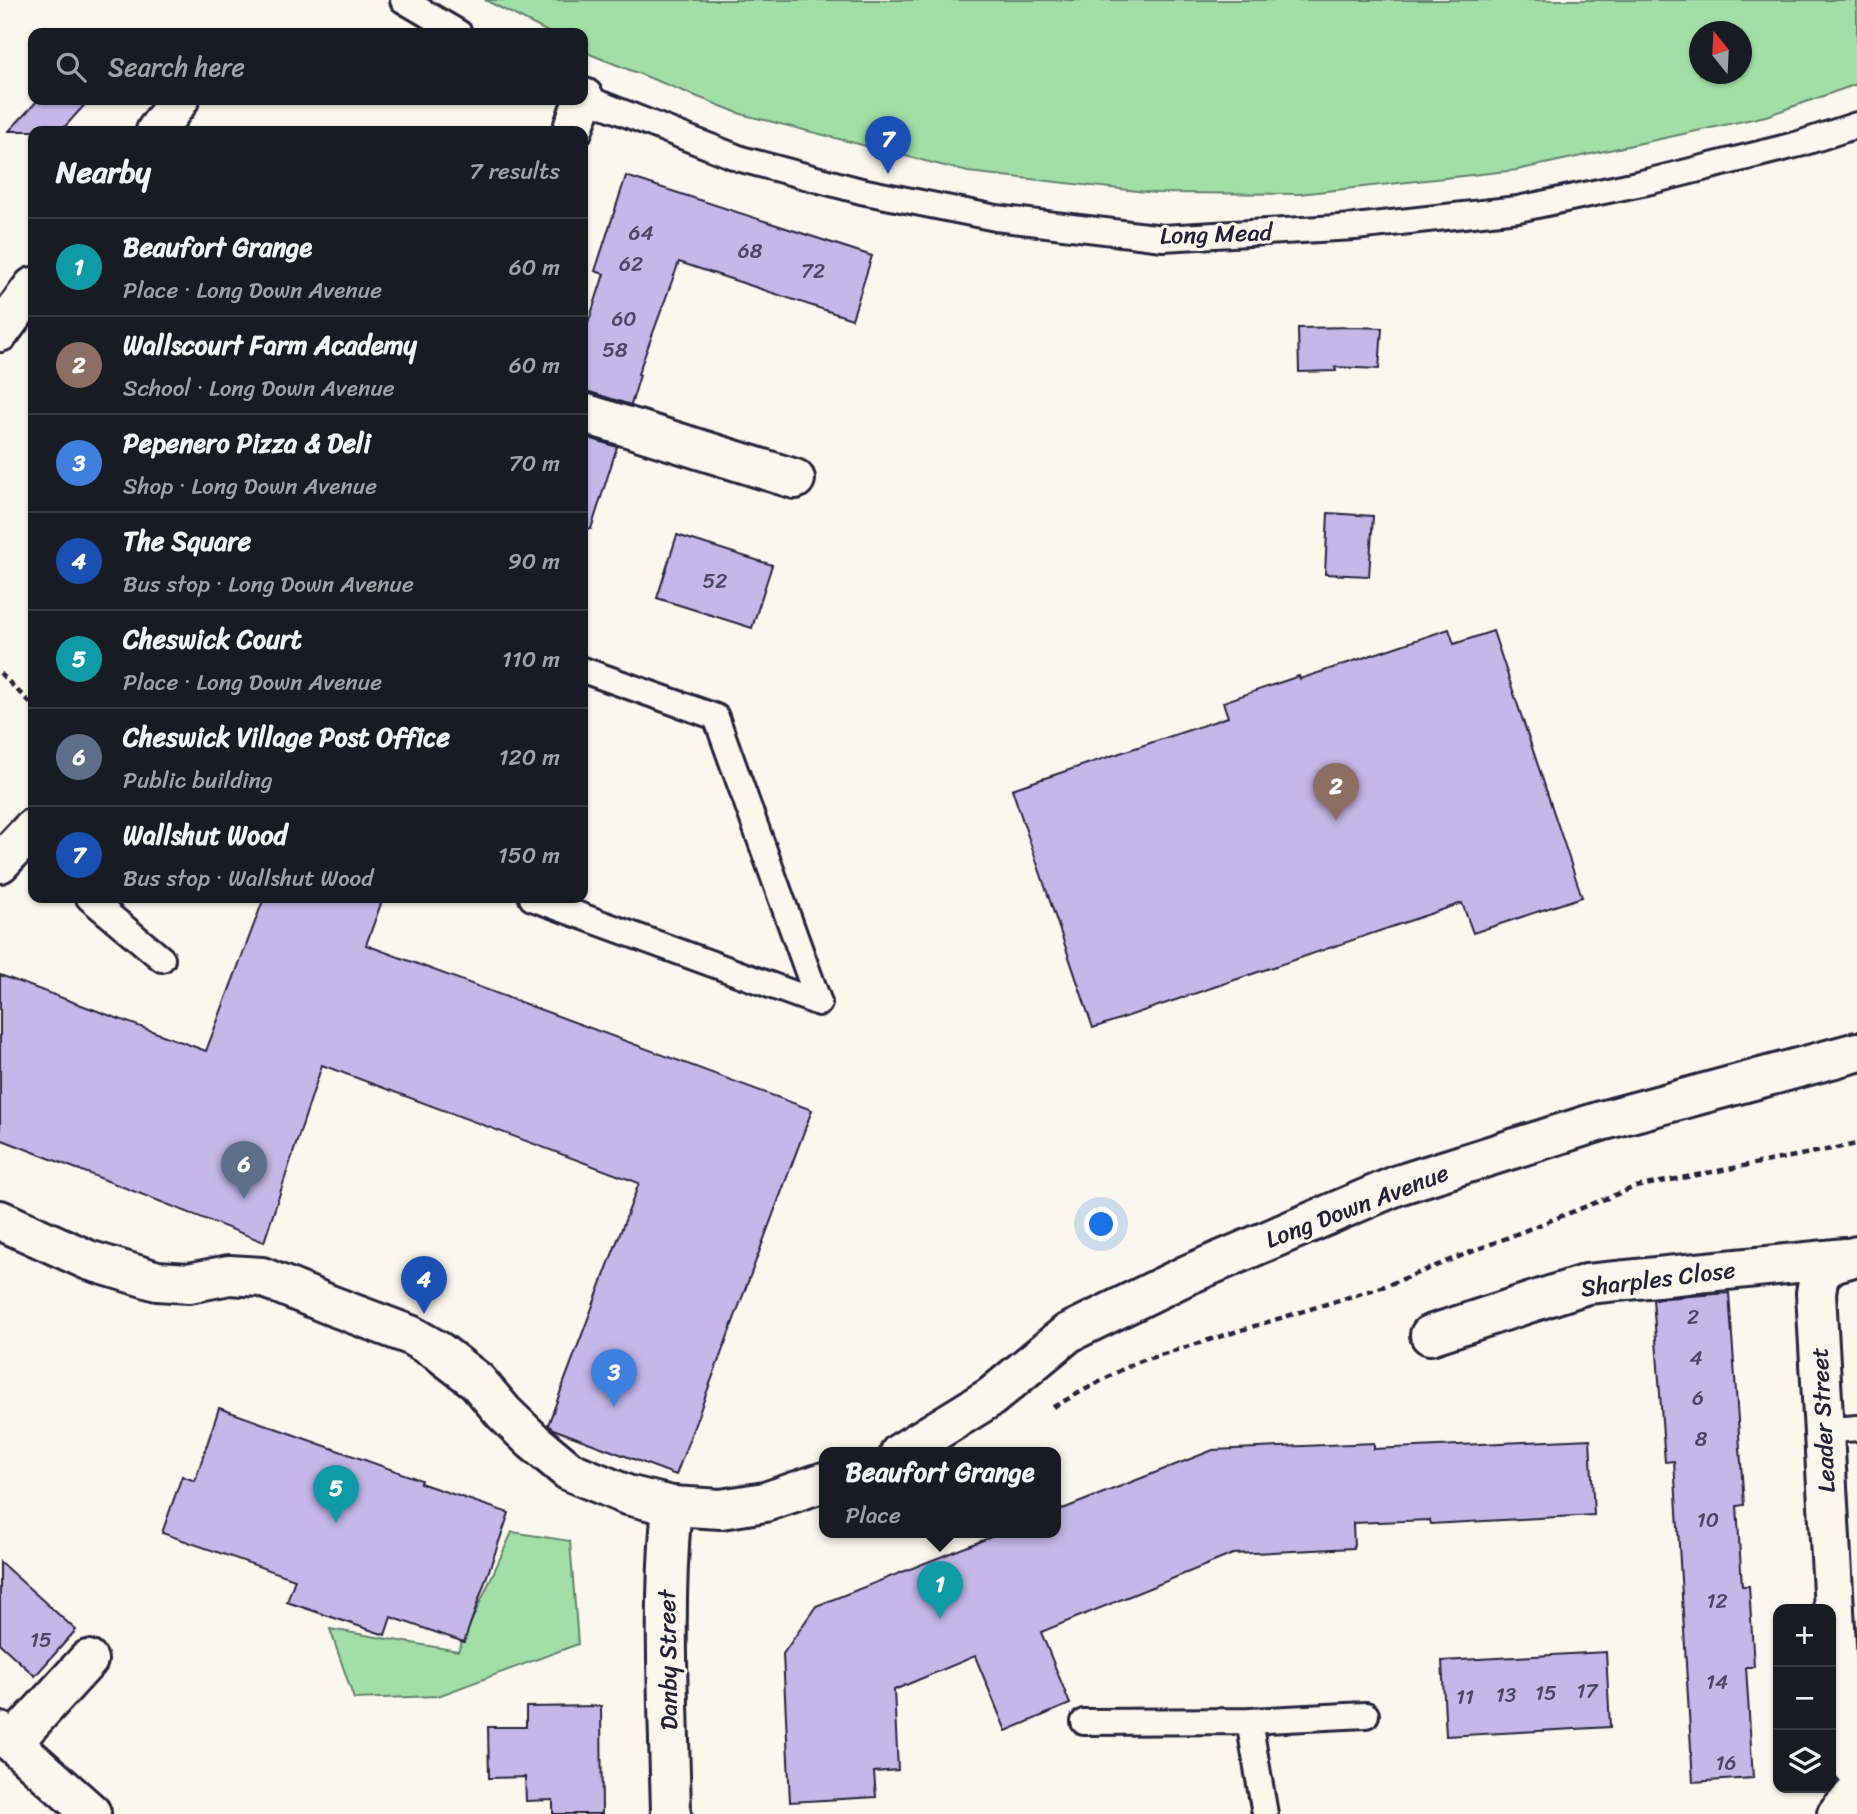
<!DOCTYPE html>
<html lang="en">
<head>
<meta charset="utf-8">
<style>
  :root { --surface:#171b24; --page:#242831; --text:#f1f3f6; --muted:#9ea1a6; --line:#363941; --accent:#9495a2 }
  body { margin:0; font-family:Sriracha,sans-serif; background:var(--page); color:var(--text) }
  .controls { position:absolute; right:21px; bottom:21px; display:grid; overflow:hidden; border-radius:14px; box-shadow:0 2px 5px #0004 }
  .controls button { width:63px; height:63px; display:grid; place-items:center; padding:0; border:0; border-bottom:2px solid var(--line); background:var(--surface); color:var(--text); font:35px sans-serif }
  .compass { position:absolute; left:1689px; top:21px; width:63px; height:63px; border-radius:50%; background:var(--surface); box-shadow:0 2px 5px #0004; rotate:342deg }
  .you { position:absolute; left:1102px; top:1225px; width:24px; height:24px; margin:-18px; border:5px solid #fff; border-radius:50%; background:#1a73e8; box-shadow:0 0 0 10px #1a73e833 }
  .badge { display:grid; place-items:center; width:46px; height:46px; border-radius:50%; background:var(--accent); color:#fff; font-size:23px; font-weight:700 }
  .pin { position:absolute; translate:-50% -58px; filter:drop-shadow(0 2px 4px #0008) }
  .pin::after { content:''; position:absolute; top:37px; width:24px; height:21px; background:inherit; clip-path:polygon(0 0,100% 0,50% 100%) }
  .popup { position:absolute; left:819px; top:1447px; width:242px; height:91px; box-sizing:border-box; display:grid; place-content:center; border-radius:14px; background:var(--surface); filter:drop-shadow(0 2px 5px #0005); font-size:23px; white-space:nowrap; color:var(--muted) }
  .popup b { font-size:26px; color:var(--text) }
  .popup::after { content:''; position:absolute; left:50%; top:100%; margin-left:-14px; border:14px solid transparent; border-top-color:var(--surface) }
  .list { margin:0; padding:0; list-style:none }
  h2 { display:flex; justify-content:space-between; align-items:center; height:91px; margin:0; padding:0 28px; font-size:30px }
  h2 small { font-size:23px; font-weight:400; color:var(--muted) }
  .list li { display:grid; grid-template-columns:46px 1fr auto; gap:21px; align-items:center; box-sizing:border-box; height:98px; padding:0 28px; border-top:2px solid var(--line) }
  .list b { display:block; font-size:26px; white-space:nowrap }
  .list p { margin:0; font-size:23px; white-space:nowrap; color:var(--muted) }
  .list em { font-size:23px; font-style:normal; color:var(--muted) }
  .icon { flex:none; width:38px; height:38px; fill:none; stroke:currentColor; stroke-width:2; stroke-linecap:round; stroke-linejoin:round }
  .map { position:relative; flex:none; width:1857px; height:1814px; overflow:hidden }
  .search { position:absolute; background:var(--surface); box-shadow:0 2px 5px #0004; left:28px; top:28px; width:560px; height:77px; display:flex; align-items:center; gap:18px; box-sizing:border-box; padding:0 24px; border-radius:14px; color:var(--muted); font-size:26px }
  .panel { position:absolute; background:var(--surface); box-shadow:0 2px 5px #0004; left:28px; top:126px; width:560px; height:777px; border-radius:14px }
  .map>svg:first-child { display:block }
  .green { fill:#a2dfa6; stroke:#628070; stroke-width:2; fill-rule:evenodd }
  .building { fill:#c5b8e9; stroke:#22223b; stroke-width:2 }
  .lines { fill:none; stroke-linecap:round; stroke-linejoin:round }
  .lane-casing { stroke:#22223b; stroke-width:30 }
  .street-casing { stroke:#22223b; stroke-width:44 }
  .secondary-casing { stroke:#22223b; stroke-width:44 }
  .path { stroke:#22223b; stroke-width:4.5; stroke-dasharray:7 5; stroke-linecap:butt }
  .lane { stroke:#fbf7ec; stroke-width:24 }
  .street { stroke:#fbf7ec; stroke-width:38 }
  .secondary { stroke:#fbf7ec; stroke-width:38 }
  .labels { text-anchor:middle; stroke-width:6; stroke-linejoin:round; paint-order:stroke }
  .number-label { font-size:21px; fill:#4b4866 }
  .street-label { font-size:24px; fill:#22223b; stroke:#fbf7ec }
</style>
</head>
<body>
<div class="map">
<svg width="1857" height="1814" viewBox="0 0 1857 1814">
  <rect width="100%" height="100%" fill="#fbf7ec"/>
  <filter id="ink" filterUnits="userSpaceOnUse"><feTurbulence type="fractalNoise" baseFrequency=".0143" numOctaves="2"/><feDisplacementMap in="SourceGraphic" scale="14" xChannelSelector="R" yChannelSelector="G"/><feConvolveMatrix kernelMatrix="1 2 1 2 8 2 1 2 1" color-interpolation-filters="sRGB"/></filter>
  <g filter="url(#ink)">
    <path class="green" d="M 485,0 L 1857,0 L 1857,84 L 1766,116 L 1517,170 L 1299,194 L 1155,193 L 968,172 L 741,114 L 592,55 L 583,50 L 583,33 L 550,33 ZM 1700,32 L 1742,32 L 1742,74 L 1700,74 Z
      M 512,1532 L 570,1541 L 578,1644 L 438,1696 L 354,1699 L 330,1629 L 458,1651 Z"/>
    <path class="building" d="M 38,100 L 89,100 L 61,131 L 9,131 Z
      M 626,176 L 872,256 L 852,319 L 679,262 L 638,374 L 640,375 L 631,405 L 590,392 L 583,392 L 583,339 L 604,274 L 595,271 Z
      M 1355,327 L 1382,328 L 1379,369 L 1335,367 L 1336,371 L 1299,372 L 1298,328 Z
      M 583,436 L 617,447 L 591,529 L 583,528 Z
      M 1328,513 L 1373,516 L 1369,576 L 1325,574 Z
      M 677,535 L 772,565 L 752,628 L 657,598 Z
      M 1449,629 L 1454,644 L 1493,631 L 1582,897 L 1473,933 L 1462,903 L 1093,1028 L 1012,789 L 1228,717 L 1223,702 L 1299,676 L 1300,679 Z
      M 264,898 L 383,898 L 366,945 L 812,1110 L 676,1475 L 553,1429 L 548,1425 L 639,1183 L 322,1065 L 264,1242 L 0,1139 L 0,975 L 206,1051 Z
      M 1729,1293 L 1744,1505 L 1737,1506 L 1742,1586 L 1749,1586 L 1754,1667 L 1746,1667 L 1753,1778 L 1693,1782 L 1674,1461 L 1665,1462 L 1653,1299 Z
      M 219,1408 L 421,1480 L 420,1483 L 509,1513 L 464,1642 L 391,1617 L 385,1635 L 287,1602 L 295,1579 L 162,1533 L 182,1476 L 195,1481 Z
      M 1590,1439 L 1594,1515 L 1431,1524 L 1430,1520 L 1353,1523 L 1354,1548 L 1233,1554 L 1041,1632 L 1070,1704 L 1006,1731 L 975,1656 L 894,1690 L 898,1770 L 874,1772 L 876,1797 L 790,1802 L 783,1654 L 816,1606 L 1001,1533 L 1055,1533 L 1055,1512 L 1213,1450 L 1374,1443 L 1374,1449 Z
      M 0,1562 L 76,1630 L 35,1676 L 0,1644 Z
      M 1606,1652 L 1610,1727 L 1446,1736 L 1442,1661 Z
      M 601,1706 L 602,1814 L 553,1814 L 553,1800 L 526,1801 L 525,1777 L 489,1778 L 488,1727 L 526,1727 L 526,1707 Z"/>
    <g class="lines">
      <defs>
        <path id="lane" d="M 403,0 L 459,33
          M 583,97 L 741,159 L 861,191 L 996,218 L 1163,238 L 1355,227 L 1518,209 L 1651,181 L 1799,144 L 1857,125
          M 89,898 L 162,959
          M 532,898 L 819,1003 L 716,717 L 583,670
          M 1823,1431 L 1857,1428
          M 1249,1721 L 1265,1814
          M 1084,1722 L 1249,1721 L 1366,1715"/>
        <path id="street" d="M 156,131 L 179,100
          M 572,131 L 584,98
          M 0,332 L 33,287
          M 583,413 L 795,479
          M 0,863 L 33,828
          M 1857,1256 L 1832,1263 L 1819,1275 L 1816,1293 L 1842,1750 L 1844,1757 L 1857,1771
          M 1430,1335 L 1587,1284 L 1846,1258
          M 0,1732 L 91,1813
          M 12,1743 L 88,1660
          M 671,1814 C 669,1712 662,1608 672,1506
          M 1837,1814 L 1857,1792"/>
        <path id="secondary" d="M 0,1220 L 88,1260 L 157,1281 L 189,1283 L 229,1275 L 262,1277 L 330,1305 L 410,1335 L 438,1351 L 477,1381 L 504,1413 L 533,1441 L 569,1471 L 627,1495 L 672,1506 L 721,1509 L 765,1502 L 824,1482
          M 900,1453 L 991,1397 L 1068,1333 L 1187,1275 L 1398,1185 L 1601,1121 L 1857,1052"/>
      </defs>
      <use href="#lane" class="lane-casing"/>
      <use href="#street" class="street-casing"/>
      <use href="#secondary" class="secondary-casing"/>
      <path class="path" d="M 0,673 L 33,706
        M 1053,1407 L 1134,1363 L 1385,1286 L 1635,1187 L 1857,1144"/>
      <use href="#lane" class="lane"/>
      <use href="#street" class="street"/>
      <use href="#secondary" class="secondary"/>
    </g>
  </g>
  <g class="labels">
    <g class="number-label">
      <text x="641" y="240">64</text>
      <text x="750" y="258">68</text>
      <text x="631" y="271">62</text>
      <text x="813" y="278">72</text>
      <text x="624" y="326">60</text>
      <text x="615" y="357">58</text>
      <text x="715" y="588">52</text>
      <text x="1693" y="1324">2</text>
      <text x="1696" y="1365">4</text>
      <text x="1698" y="1405">6</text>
      <text x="1701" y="1446">8</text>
      <text x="1708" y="1527">10</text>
      <text x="1717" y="1608">12</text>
      <text x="41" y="1647">15</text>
      <text x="1717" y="1689">14</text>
      <text x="1587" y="1698">17</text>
      <text x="1546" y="1700">15</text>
      <text x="1506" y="1702">13</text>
      <text x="1465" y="1704">11</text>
      <text x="1726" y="1770">16</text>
    </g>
    <g class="street-label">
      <text transform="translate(1216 234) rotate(-2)" y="8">Long Mead</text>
      <text transform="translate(1357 1206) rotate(-21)" y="8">Long Down Avenue</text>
      <text transform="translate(1658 1279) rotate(-7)" y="8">Sharples Close</text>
      <text transform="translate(1823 1420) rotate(-93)" y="8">Leader Street</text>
      <text transform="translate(668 1660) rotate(-91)" y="8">Danby Street</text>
    </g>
  </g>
</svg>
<div class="controls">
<button>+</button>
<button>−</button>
<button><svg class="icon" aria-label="layers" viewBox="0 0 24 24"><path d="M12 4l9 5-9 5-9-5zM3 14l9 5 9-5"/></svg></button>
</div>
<svg class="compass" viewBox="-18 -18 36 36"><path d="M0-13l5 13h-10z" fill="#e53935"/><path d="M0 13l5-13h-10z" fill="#9ea1a6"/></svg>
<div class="you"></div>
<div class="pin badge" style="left:940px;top:1619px;background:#0f9aa8">1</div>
<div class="popup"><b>Beaufort Grange</b>Place</div>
<div class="pin badge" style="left:1336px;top:821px;background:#8d6e63">2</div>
<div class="pin badge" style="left:614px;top:1407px;background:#3f7fe0">3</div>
<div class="pin badge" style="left:424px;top:1314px;background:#1a4fb4">4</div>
<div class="pin badge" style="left:336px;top:1523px;background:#0f9aa8">5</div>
<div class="pin badge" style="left:244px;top:1199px;background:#5c6f8a">6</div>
<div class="pin badge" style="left:888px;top:174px;background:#1a4fb4">7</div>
<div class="search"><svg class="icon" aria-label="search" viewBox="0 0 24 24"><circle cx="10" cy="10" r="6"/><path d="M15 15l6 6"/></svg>Search here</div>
<section class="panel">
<h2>Nearby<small>7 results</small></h2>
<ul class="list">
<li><span class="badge" style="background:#0f9aa8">1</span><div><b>Beaufort Grange</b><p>Place · Long Down Avenue</p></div><em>60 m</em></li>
<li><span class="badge" style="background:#8d6e63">2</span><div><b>Wallscourt Farm Academy</b><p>School · Long Down Avenue</p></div><em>60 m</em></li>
<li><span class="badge" style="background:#3f7fe0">3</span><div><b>Pepenero Pizza &amp; Deli</b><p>Shop · Long Down Avenue</p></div><em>70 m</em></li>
<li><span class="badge" style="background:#1a4fb4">4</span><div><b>The Square</b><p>Bus stop · Long Down Avenue</p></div><em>90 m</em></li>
<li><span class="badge" style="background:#0f9aa8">5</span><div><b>Cheswick Court</b><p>Place · Long Down Avenue</p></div><em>110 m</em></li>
<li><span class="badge" style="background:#5c6f8a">6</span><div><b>Cheswick Village Post Office</b><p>Public building</p></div><em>120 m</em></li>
<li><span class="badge" style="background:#1a4fb4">7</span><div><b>Wallshut Wood</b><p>Bus stop · Wallshut Wood</p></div><em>150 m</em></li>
</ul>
</section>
</div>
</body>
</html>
